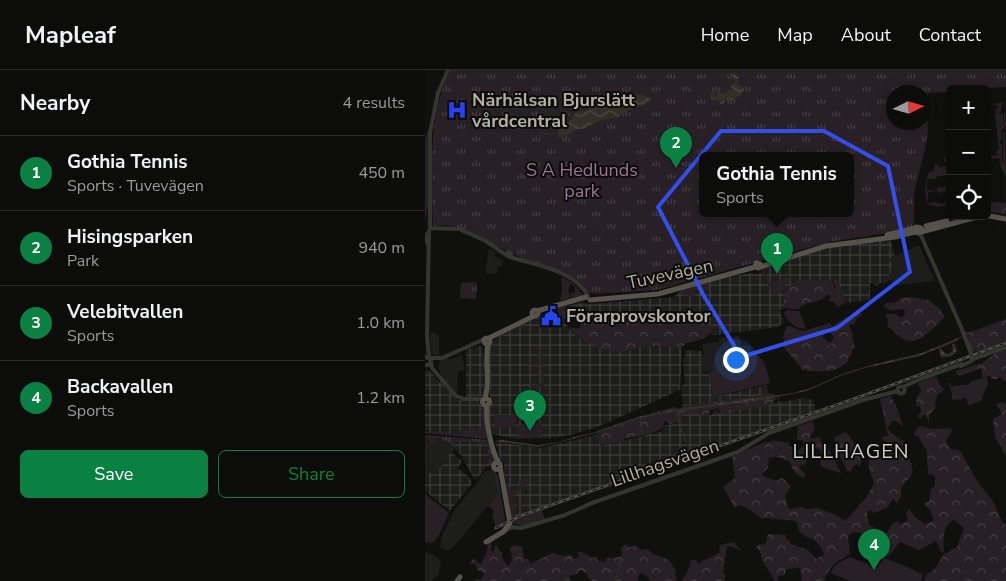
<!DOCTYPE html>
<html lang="en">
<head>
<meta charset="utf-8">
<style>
  :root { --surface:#0c0c0b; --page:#1a1a19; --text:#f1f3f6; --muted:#9a9b9d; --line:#2c2c2c; --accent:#0b8043 }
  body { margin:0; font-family:"Nunito Sans",sans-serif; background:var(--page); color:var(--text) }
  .controls { position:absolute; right:15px; top:15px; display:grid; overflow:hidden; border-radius:8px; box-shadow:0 2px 12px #0003 }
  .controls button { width:45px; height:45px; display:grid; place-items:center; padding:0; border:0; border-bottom:1px solid var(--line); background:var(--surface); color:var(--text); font:25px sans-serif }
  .compass { position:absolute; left:461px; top:15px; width:45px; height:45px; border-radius:50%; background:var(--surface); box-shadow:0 2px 12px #0003; rotate:85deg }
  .you { position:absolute; left:310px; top:289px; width:18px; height:18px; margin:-12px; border:4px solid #fff; border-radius:50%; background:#1a73e8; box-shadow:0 0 0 8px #1a73e833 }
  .badge { display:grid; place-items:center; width:32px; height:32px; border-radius:50%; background:var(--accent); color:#fff; font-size:16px; font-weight:700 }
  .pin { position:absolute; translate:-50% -41px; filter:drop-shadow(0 1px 2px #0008) }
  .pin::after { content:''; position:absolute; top:26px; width:18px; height:15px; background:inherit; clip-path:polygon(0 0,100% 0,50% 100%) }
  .popup { position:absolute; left:274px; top:82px; width:155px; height:65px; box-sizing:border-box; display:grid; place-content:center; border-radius:8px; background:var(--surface); filter:drop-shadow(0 1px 4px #0005); font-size:16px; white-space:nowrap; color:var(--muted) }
  .popup b { font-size:19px; color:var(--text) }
  .popup::after { content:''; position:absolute; left:50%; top:100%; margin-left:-10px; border:10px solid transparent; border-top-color:var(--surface) }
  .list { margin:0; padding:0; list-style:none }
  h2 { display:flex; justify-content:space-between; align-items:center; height:65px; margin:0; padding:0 20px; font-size:21px }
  h2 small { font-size:16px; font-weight:400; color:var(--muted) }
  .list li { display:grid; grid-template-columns:32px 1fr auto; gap:15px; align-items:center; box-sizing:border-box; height:75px; padding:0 20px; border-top:1px solid var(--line) }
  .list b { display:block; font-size:19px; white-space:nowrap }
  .list p { margin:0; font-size:16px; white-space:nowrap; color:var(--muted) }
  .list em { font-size:16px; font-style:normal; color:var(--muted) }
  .actions { display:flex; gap:10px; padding:15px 20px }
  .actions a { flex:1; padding:11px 0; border:1px solid var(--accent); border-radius:8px; text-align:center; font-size:18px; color:var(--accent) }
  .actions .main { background:var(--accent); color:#fff }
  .icon { flex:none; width:28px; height:28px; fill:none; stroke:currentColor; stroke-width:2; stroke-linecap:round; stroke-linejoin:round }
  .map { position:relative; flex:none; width:581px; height:511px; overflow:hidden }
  header { display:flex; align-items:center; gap:30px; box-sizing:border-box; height:70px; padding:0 25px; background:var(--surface); border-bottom:1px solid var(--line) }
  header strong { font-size:24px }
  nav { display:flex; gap:28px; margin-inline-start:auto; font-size:18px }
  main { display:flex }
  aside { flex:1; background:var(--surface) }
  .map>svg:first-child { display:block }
  .built { fill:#1d1d1b }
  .industrial { fill:url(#industrial-grid) }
  .green { fill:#282025 }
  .forest { fill:url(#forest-crowns) }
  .park { fill:url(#park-tufts); fill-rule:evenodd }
  .water { fill:url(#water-waves) }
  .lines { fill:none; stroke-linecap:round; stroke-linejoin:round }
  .stream { stroke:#342f26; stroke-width:1 }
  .minor { stroke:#353530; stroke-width:4 }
  .major { stroke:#54544c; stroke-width:5 }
  .rail-casing { stroke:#4c4c45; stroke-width:3 }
  .rail { stroke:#0b0b0a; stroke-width:1; stroke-dasharray:4; stroke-linecap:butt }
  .marked { fill:none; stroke:#334eeb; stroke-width:4; stroke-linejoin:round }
  .labels { text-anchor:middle; stroke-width:4; stroke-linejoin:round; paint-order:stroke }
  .poi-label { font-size:18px; font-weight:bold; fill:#b2b0a0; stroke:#0b0b0a; text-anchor:start }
  .park-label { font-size:18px; fill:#9d7693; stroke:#0b0b0a }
  .street-label { font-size:18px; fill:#b2b0a0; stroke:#0b0b0a }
  .quarter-label { font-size:20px; letter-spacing:1px; fill:#cecdc1; stroke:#0b0b0a }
</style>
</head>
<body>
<header>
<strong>Mapleaf</strong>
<nav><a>Home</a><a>Map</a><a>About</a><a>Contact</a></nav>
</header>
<main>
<aside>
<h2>Nearby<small>4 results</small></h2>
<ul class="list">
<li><span class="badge">1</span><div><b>Gothia Tennis</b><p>Sports · Tuvevägen</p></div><em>450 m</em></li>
<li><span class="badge">2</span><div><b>Hisingsparken</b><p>Park</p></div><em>940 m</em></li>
<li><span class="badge">3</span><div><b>Velebitvallen</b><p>Sports</p></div><em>1.0 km</em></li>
<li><span class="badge">4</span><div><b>Backavallen</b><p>Sports</p></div><em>1.2 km</em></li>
</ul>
<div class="actions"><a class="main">Save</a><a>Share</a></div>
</aside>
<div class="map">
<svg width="581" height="511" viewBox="0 0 581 511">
  <defs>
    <pattern id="industrial-grid" width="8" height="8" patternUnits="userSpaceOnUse" patternTransform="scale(1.25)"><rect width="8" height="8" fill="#1d1d1b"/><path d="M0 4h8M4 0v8" fill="none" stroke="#3b3b39"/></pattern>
    <pattern id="forest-crowns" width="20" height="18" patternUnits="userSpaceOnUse" patternTransform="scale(1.25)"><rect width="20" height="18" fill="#282025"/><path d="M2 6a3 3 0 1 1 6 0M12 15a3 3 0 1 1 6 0" fill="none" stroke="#453e41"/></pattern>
    <pattern id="park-tufts" width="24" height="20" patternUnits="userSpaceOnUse" patternTransform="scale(1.25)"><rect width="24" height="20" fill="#282025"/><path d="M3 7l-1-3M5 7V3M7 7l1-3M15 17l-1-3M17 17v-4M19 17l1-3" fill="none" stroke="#453e41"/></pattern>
    <pattern id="water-waves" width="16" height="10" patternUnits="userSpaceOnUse" patternTransform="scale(1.25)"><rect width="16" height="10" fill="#342f26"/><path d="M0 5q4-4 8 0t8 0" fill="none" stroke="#4f4b42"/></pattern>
  </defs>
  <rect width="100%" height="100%" fill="#10100f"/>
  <path class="built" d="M 494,175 L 510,211 L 472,215 L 467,212 L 465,210 L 464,204 L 464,189 Z
    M 64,179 L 71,182 L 69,186 L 78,190 L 76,197 L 73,196 L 72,204 L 60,203 Z
    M 5,263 L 10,263 L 14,266 L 14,286 L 6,284 Z
    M 315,266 L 316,276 L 321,276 L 322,274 L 322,276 L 325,275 L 326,283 L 293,284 L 289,286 L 289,300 L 276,303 L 276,285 L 279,285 L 277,274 L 294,272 L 294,268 Z
    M 37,285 L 40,300 L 33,302 L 32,325 L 18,311 L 13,296 L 15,294 L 14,291 L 23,287 L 24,290 Z
    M 391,341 L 313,371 L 87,450 L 86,449 Z
    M 0,366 L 19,369 L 30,379 L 14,397 L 10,397 L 0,409 Z
    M 67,401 L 74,422 L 30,475 L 23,481 L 15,477 L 17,466 L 30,439 L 58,406 Z
    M 0,481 L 13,488 L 16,493 L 14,504 L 7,511 L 0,511 Z"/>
  <path class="industrial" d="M 454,171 L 466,171 L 470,186 L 464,189 L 470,201 L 464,204 L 465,210 L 459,214 L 454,213 L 453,216 L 445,213 L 445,230 L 420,233 L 413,210 L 405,210 L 363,219 L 359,236 L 361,238 L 354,240 L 359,252 L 353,257 L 288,265 L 286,263 L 286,260 L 282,250 L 251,242 L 236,248 L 198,250 L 193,249 L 191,244 L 179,242 L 178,246 L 166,247 L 146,235 L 158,232 L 163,234 L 249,227 L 256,220 L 299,208 L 327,203 L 333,204 L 339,202 L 339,200 L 350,194 L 407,177 Z
    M 132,237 L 144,259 L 153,267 L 168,274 L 204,281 L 210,277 L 216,276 L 257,277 L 255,320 L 170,358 L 145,365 L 125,368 L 93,369 L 67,364 L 64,346 L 64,338 L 66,333 L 65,325 L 63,279 L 64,275 L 73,267 Z
    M 55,276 L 58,278 L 58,288 L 60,292 L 59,326 L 41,328 L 41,280 Z
    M 261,280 L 277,281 L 276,304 L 284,303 L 288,327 L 342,315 L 344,324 L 343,325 L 258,336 L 256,316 L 260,314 L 258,292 Z
    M 0,299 L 6,302 L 14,312 L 16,311 L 33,330 L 50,330 L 57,337 L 57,359 L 33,360 L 33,364 L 22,364 L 21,362 L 0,362 Z
    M 378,328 L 388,330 L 391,341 L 90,447 L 85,432 L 79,404 L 79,392 L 76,391 L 70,372 L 116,378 L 171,365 L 173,366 L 176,376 L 238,361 L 239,356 L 252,353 L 254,342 L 271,342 L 277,346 L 287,345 L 290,340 L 293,340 L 294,343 Z
    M 30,372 L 48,372 L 62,375 L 66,395 L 60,399 L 52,409 L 49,409 L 36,385 L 26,375 Z
    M 26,382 L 37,391 L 33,398 L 44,407 L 47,413 L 25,441 L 0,421 L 0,409 L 10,397 L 15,397 Z"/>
  <path class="green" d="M 579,32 L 576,37 L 576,42 L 572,43 L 577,44 L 577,42 L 580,58 L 576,60 L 577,70 L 575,70 L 575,74 L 577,75 L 577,92 L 579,98 L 580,62 L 581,107 L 576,98 L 574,88 L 562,89 L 562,86 L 573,85 L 571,82 L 574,78 L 570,44 L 572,43 L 570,39 L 573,39 L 572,35 L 562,35 Z
    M 5,55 L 3,136 L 0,151 L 0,69 Z
    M 519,86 L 520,88 L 525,88 L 525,104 L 511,107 L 510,109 L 502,109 L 502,120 L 512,121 L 512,118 L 521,117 L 522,115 L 525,115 L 525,120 L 513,123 L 512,121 L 503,122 L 503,133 L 512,132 L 513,134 L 523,133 L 525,131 L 525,134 L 513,137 L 503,134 C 499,123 500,112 504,102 L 509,101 L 510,93 L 512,95 L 513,94 L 514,97 L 524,96 L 523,93 L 520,93 Z
    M 359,195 L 366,209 L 358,217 L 357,221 L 350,226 L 338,204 L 337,199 L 335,201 L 335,198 L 343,196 L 345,197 L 339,200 L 345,213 L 352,210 L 354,213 L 356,210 L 363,206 L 358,196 L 352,198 Z
    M 119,201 C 134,205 151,211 158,226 L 146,228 L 146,224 L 150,222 L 150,218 L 148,215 L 145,214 L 143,222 L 145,222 L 145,228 L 135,231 L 137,219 L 136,206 Z
    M 407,210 L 413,210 L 420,233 L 413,237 L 409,232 L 403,231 L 411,217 Z
    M 276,214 L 284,215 L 284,221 L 283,219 L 269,220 L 269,227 L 254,224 L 257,220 Z
    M 361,240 L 374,241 L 381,258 C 370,260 364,252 359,244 Z
    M 435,241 L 436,246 L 432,248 L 430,253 L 424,255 L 428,265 L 427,270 L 430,272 L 428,275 L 426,268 L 427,265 L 422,261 L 413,261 L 413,269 L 407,274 L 403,275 L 388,267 L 376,269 L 358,266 L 362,255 L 378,261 L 405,253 L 408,257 L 401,258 L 398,268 L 405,273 L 409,267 L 406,264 L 409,254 C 419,250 425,245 435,241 Z
    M 117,279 L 119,316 L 118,318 L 113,317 L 113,321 L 111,320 L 110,318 L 107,318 L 106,323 L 105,312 L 107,315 L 117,314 L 117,309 L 112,306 L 117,305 L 116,295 L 104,295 L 104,292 L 105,294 L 115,293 L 115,280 L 104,280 L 104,290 L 103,280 Z
    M 328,283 C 341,288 342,301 345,313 L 288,327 L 284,302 L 289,300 L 289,286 L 293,284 Z
    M 562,307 L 563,315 L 557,326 L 557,330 L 544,336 L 541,329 L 539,327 L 538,329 L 527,330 L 527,324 L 523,312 L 524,312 L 527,317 L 531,315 L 533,316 L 536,315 L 542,315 L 547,311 Z
    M 70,345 L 91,345 L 91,357 L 70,358 Z
    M 116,353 L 117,367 L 94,368 L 93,355 Z
    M 67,400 L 69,400 L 73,406 L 80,449 L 80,451 L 70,457 L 69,450 L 67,448 L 69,441 L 63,436 L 74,422 C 69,416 71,408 67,401 L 61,403 L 51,412 L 60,402 Z
    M 103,408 L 105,411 L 86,429 L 89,435 L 103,431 L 103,432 L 90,437 L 88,441 L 90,447 L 86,449 L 79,416 L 83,413 L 85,420 L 89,421 L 92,420 L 92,416 L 96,415 L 95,410 Z
    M 0,424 L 24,443 L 13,467 L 7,473 L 0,472 Z
    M 117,440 L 120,450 C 109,453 95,460 87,451 Z
    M 425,487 L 453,498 L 458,487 L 498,504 L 496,511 L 425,511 L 406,503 C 408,494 417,491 425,487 Z
    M 266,490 L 271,490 L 273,493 L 272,495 L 274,507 L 270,508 L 268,502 L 266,511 L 258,511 L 257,510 L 262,503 Z"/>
  <path class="forest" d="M 573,132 L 581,133 L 581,145 L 562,141 L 562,133 Z
    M 373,210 L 406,210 C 411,217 411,222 404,227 L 403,224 C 392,235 385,230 375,237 L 375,239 L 366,239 L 359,237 C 358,225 362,215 373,210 Z
    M 487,227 L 503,230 L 515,239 L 520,247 C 510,256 493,279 477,268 C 472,265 468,259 462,257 L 463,252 L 461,245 L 460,244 L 470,244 L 476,248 L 480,245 L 479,239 L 466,240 L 460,238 L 459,235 L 462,233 L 469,233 L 476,228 Z
    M 146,235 L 166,247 L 178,246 L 178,241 L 192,244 L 193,249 L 203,250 L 224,247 L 236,248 L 251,242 L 273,241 L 282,250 L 287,250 L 286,263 L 278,269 L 262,273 L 257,277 L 216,276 C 210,277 206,281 201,281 C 182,285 158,271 144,259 L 145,257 L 153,259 L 156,255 L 150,249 L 142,248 L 138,250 L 132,238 Z
    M 581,249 L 581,271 L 555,281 L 546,281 L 539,259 L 542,263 L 545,262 Z
    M 411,259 L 416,262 L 422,261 L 427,265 L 427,272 L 430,277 L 427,281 L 427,284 L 424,288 L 422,288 L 424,290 C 414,304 392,302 378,300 L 360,279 L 358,266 L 376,269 L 389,267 L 403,275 L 407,274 L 413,267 L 409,261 Z
    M 581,279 L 581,310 L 579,311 L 575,307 L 570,310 L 564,306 L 558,308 L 556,298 L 535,306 L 531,304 L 531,301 L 557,293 L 571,283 Z
    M 511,306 L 514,314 L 519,319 L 516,323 L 513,323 L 510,333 L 511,338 L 504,345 L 504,353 L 501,345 L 498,345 L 495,349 L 492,346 L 496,342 L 495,336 L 491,336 L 492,326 L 496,322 L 493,313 Z
    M 349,323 L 351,329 L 346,335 L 296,343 L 293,338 L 285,340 L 284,345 L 277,346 L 273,344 L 258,343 L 256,351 L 245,354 L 240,350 L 238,358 L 222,365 L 208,367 L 199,369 L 198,371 L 176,376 L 171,361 L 210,348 L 249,337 L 255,339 L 258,336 Z
    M 465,326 L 471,335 L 478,357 L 471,351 L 467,351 L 462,359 L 473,368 L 481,372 C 478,381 486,389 487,398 C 489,406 482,409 478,415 C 474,423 479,424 472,433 L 468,429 L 462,438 C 457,439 454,442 448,443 L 446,440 L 442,442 L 444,455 L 462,463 L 466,455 L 473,451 L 476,454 L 483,450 L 481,443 L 484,439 L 490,447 L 500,454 L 509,450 L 505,440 L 499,434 L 500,432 L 504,432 L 506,419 L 510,415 L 510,406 L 503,404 L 502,381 L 493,366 L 490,366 L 489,364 L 492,358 L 496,356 L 506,359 L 525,358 L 527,361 L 521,371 C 524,377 526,381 533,380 L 536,382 L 552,411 L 569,433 L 577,452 L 581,455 L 581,511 L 499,511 L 502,504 L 510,499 L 518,485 L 532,477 L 539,458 L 529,450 C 517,455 518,470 519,482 L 517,483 L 511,471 L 494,480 L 475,472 L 463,487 L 454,484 L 456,476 L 441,475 L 440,469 L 436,463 L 428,462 L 423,466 L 425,484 C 410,492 406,494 399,511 L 377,511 L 375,498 L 361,499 L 360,505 L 353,506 L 353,511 L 350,511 L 337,490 L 337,488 L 334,479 L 331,478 L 334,474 L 339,475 L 342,471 L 342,466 L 344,464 L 361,465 L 361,469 L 365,471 L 366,474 L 383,480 L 391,489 L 399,485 C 398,477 390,468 381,467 L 374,461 L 371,451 L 341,448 L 337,449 L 325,440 L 315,435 L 310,438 L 298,417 L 310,408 L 307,387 C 325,380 342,366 362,373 L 364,371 L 364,376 L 373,381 L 379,375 L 378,370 L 372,370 L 373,356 L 389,351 L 388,353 L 390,360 L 385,365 L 385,369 L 395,367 L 398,378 L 403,378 L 416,403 L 397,397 L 395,394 C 398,385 398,377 386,378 L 379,387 L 382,391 L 380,395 L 377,394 L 374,397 L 380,404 L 379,408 C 371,405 368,401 365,392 L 357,388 L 350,387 L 344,388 L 343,398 L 336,405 L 351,411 L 357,408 L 366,416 L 360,426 L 364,439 L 376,437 L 383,439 L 392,438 L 411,445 L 420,451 L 441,428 L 449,414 C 447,403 440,397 446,385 L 451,388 L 455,383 L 454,381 L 460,372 L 456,368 L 463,366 L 455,329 Z
    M 575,332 L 581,334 L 581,386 L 570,367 L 568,349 L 576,345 L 575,340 L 571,335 Z
    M 421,362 C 429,372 438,384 435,397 L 432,394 L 427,398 L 426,402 L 423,401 L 409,376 L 410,367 Z
    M 67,471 L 66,481 L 68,482 L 71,474 L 74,480 L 77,482 L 77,488 L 83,496 L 85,494 L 87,488 L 85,478 L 89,475 L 97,477 L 99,488 L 103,489 L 105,494 L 127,483 L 139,486 L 147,485 L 148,489 L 154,487 L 153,482 L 158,482 L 158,484 L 164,485 L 166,488 L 171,487 L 173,491 L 180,492 L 181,488 L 196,487 L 197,483 L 196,480 L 197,476 L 202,474 L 202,477 L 212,476 L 216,480 L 223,479 L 228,484 L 244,490 L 251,501 L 250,505 L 252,511 L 225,511 L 222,506 L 215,503 L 212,511 L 168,511 L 163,508 L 162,504 L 155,500 L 152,504 L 144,506 L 146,508 L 144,511 L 48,511 L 52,509 L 55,510 L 59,505 L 58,502 L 53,501 L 50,494 L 44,494 L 49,488 L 53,493 L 56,494 L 62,481 L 63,473 Z
    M 309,472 L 316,481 L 307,476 L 302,476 L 298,503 L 302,506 L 299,508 L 300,511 L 266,511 L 265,504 L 266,501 L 268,502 L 270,508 L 274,507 L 274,504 L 270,497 C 276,490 287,488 294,483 L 295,475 Z"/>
  <path class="park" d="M 25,0 L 581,0 L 581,17 L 525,19 L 525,22 L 503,23 L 501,36 L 503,60 L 500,79 L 489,123 L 489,153 L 487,157 L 462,163 L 409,171 L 378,179 L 232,220 L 170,224 L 162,222 L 152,211 L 136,202 L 98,189 L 46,163 L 21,155 L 8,156 C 6,105 3,46 25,0 ZM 468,22 L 498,22 L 498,52 L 468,52 ZM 278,85 L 426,85 L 426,143 L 278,143 Z
    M 50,212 L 52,215 L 51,229 L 35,228 L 36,213 Z
    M 53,330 L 59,339 L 64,369 L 0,363 L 0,362 L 22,362 L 22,364 L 32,364 L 33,360 L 51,357 L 51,359 L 57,359 L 57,337 L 51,331 Z
    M 0,365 L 64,370 L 68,383 L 69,392 L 66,395 L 62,375 L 48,372 L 30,372 L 26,375 L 16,368 L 13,368 L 7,374 Z"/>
  <path class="water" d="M 308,3 L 314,7 L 313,9 L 311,10 L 314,12 L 311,14 L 315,15 L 318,21 L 317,24 L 308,30 L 300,29 L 300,32 L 295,35 L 295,32 L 286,29 L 285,23 L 286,24 L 287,22 L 290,22 L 287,26 L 290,25 L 291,28 L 292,21 L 299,24 L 301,22 L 300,21 L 303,22 L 303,19 L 306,20 L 306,16 L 312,11 L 309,10 L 310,8 L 308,6 Z
    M 215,24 L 226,28 L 222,34 L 205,39 L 193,47 L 177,50 L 160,58 L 152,59 L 143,65 L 133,68 L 133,60 C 146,58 145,37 162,41 L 171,33 L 177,31 L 197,32 L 208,26 Z
    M 533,268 L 533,270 L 515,278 L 520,283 L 524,284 L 528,280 L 527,274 L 529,273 L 532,280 C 530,286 522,288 516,287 L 514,278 L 495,286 L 440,298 L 415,306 L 382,321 L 342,329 L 260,340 L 259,342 L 259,340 L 255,340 L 254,343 L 253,340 L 216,348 L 216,353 L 214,348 L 171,363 L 123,375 L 113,377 L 69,371 L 78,370 L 113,375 L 134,372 L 149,367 L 171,362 L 216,346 L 233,344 L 245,340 L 368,323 L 386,318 L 417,304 L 446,295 L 497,283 Z"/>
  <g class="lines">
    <path class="stream" d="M 579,43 L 581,57
      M 581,60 L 581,59
      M 579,62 L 579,98 L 580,100
      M 114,63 L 129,64 L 131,66
      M 532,269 L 537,267
      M 544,272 L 549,282
      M 353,327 L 355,341
      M 254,341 L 254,352 L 261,372
      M 359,352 L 360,353
      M 216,353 L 218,364
      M 190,511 L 195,494 L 194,486"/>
    <path class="minor" d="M 5,156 L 5,63 L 13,23 L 23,0
      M 5,158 L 34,159 L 61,171 L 81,185
      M 495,163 L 536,257 L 547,286 L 547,291 L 536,296
      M 0,164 L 2,173
      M 83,182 L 86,184 L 85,187 L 81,185 Z
      M 85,187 C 110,195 149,200 163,226
      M 0,287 L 4,288 L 6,291 L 4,295 L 0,295
      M 4,288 L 2,266 L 4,161
      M 5,288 L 17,288 L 60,269
      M 546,290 L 581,277
      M 6,293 L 7,298 L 31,326 L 39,329 L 59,329
      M472.5 320a3.5 3.5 0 1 1 7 0a3.5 3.5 0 1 1-7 0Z
      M 478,317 L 495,309 L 537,294
      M 80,461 L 87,457 L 96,458 L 140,445 L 167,433 L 313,382 L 344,363 L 438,330 L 473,321"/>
    <path class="major" d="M 501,156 L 522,151
      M 496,162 L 552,147 L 565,146 L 581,149
      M 462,165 L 490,158
      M 335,197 L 401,176 L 470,167 L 490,162 L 494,163 L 497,161 L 496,158 L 491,157 L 490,162
      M 165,230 L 233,224 L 330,197 L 334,198 L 335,194 L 331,193 L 330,197
      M107 243a3 3 0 1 1 6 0a3 3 0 1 1-6 0Z
      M 112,241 L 161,227
      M59 271a3 3 0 1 1 6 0a3 3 0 1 1-6 0Z
      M 64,268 L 109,246
      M 60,328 C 66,311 59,291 63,274
      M57.5 332a3.5 3.5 0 1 1 7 0a3.5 3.5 0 1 1-7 0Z
      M 62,335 C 60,349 66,380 74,393
      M68.5 396a3.5 3.5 0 1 1 7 0a3.5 3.5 0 1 1-7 0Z
      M 61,472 L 78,462 L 85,453 L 75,397
      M 32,511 L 35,507"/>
    <defs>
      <path id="rail" d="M 71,458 L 95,446 L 437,326 L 581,273"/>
    </defs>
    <use href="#rail" class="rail-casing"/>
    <use href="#rail" class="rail"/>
  </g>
  <path class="marked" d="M 296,61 L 399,61 L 463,96 L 485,202 L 412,258 L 316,287 L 279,226 L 233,137 Z"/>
  <defs>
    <symbol id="hospital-bare" viewBox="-9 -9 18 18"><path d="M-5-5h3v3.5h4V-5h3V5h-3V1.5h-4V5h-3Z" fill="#2543f3" stroke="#0b0b0a" stroke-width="2.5" paint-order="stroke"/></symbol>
    <symbol id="civic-bare" viewBox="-9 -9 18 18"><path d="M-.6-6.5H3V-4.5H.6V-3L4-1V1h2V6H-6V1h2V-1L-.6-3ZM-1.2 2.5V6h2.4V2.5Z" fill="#2543f3" stroke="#0b0b0a" stroke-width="2.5" paint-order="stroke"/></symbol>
  </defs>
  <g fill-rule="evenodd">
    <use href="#hospital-bare" x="18" y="26" width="28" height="28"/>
    <use href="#civic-bare" x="112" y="232" width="28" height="28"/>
  </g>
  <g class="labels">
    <g class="poi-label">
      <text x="47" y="36">Närhälsan Bjurslätt<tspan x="47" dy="21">vårdcentral</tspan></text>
      <text x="141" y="252">Förarprovskontor</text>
    </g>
    <g class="park-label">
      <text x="157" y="106">S A Hedlunds<tspan x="157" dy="21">park</tspan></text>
    </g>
    <g class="street-label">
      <text transform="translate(245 204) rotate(-12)" y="6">Tuvevägen</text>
      <text transform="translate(240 393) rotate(-19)" y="6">Lillhagsvägen</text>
    </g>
    <g class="quarter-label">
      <text x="426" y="388">LILLHAGEN</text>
    </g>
  </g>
</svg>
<div class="controls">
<button>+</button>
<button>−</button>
<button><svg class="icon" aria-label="locate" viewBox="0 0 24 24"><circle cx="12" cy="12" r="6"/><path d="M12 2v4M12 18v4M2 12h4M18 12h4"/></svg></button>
</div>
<svg class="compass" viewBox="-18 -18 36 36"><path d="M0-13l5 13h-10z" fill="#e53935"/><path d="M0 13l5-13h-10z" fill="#9a9b9d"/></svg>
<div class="you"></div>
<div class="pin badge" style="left:352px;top:204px">1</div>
<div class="popup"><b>Gothia Tennis</b>Sports</div>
<div class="pin badge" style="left:251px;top:98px">2</div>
<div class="pin badge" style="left:105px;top:361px">3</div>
<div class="pin badge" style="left:449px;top:500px">4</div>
</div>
</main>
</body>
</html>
